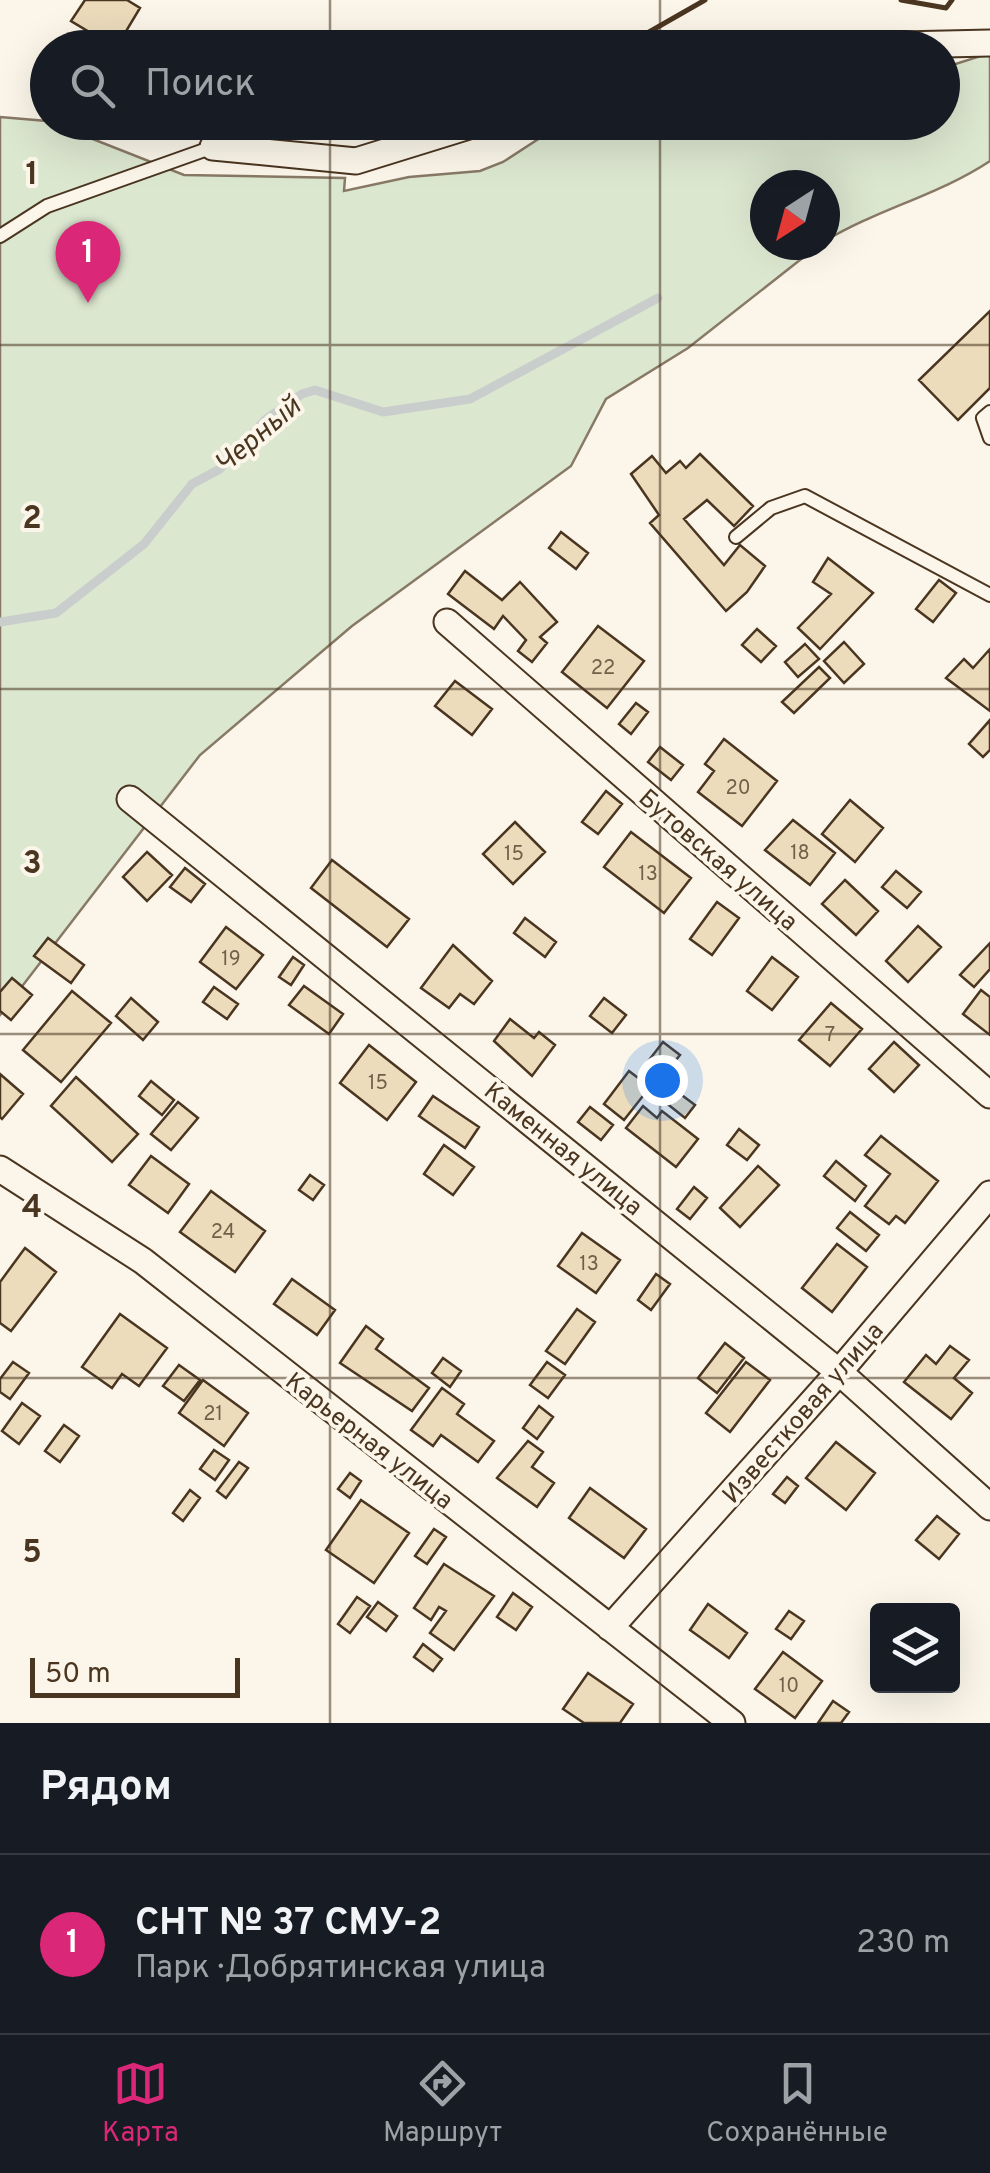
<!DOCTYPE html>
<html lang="ru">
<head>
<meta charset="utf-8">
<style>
  :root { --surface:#171b24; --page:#242831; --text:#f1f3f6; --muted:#9ea1a6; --line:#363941; --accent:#db2777 }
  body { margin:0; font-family:Overpass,sans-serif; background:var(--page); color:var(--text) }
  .controls { position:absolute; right:30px; bottom:30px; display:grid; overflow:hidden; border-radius:10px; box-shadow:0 10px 40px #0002 }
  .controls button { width:90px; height:90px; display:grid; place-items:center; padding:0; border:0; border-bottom:2px solid var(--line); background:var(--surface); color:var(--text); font:50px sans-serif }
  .compass { position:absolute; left:750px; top:170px; width:90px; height:90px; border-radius:50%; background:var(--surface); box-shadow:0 10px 40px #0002; rotate:216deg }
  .scale { position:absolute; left:30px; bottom:25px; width:210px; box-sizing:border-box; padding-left:10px; border:5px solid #4a3520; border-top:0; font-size:28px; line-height:35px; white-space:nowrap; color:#4a3520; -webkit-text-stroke:8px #fbf6e9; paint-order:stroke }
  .you { position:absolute; left:662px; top:1080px; width:35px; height:35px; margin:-25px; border:8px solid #fff; border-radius:50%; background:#1a73e8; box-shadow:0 0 0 15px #1a73e833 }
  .badge { display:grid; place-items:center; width:65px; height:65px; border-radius:50%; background:var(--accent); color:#fff; font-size:32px; font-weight:700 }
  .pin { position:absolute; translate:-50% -82px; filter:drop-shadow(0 2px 5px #0008) }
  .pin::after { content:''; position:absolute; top:52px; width:35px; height:30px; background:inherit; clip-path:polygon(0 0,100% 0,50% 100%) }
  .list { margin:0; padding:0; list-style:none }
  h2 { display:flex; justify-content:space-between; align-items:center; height:130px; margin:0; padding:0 40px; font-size:42px }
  h2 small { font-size:32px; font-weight:400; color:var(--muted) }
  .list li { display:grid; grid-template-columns:65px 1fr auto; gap:30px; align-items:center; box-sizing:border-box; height:180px; padding:0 40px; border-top:2px solid var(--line) }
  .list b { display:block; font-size:38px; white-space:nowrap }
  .list p { margin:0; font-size:32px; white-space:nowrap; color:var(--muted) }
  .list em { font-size:32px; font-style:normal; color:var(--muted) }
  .icon { flex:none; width:55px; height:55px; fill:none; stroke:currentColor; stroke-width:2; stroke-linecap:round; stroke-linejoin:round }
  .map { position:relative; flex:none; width:990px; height:1723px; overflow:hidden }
  .search { position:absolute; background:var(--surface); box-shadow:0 10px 40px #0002; left:30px; right:30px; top:30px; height:110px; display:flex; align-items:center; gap:25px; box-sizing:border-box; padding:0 35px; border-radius:55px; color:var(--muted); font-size:38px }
  .sheet { height:310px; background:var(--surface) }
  nav { display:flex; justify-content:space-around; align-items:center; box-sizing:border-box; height:140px; border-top:2px solid var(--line); background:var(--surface); font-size:28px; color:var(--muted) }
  nav a { display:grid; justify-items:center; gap:5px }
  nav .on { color:var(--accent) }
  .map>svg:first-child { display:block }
  .green { fill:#dce7d0; stroke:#887966; stroke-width:2.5 }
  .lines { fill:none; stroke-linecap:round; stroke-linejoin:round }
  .stream { stroke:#c9cecd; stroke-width:9 }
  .building { fill:#ecdcbc; stroke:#4a3520; stroke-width:2.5 }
  .lane-casing { stroke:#4a3520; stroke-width:16 }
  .street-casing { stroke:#4a3520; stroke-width:29 }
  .lane { stroke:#fbf6e9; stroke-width:12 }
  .street { stroke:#fbf6e9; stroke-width:25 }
  .wall { stroke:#4a3520; stroke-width:5 }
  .grid { fill:none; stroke:#4a3520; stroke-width:2.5; stroke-opacity:0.55 }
  .labels { text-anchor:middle; stroke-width:8; stroke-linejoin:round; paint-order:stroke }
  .number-label { font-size:20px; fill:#725f47 }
  .street-label { font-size:25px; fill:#4a3520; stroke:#fbf6e9 }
  .water-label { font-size:28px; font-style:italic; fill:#4a3520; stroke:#fbf6e9 }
  .grid-label { font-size:32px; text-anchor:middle; font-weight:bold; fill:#4a3520; stroke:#fbf6e9; stroke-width:8; stroke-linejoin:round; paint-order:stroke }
</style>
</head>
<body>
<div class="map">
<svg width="990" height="1723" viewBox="0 0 990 1723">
  <rect width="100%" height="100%" fill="#fbf6e9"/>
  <path class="green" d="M 990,53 L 990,161 C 939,195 878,209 825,241 L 825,185 L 765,185 L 765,245 L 819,245 L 688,348 L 606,399 L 571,466 L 352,626 L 200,755 L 0,1015 L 0,117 L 47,121 L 184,175 L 345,178 L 344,191 L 409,177 L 480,171 L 503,162 L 563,123 L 942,122 L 943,68 Z"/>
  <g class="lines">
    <path class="stream" d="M 0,622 L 56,613 L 144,544 L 192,484 L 220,469 L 265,420 L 302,394 L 315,390 L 383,412 L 470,399 L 658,298"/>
  </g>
  <path class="building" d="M 85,0 L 127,0 L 140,8 L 116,48 L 71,21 Z
    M 990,311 L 990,388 L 958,420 L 919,380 Z
    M 700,454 L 753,506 L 734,526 L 707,500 L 684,519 L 724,565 L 740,545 L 765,566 L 747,592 L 726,611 L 650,523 L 659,515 L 631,474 L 652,456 L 666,473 L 680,461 L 686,468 Z
    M 561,532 L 588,553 L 576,569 L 549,548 Z
    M 828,558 L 873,593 L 820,649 L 798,628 L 831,594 L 813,582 Z
    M 465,571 L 502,600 L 520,582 L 557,622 L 540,637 L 547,643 L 532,662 L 518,651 L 526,640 L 503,616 L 494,629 L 448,594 Z
    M 939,580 L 956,593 L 933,622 L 916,609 Z
    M 598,626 L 644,661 L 607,708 L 562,672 Z
    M 757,629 L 776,646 L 761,662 L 742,645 Z
    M 844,642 L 864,664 L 844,683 L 824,661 Z
    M 805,644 L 819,659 L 798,677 L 785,662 Z
    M 990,649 L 990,711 L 946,678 L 964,659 L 973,668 Z
    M 819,667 L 830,678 L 794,713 L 782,702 Z
    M 455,681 L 492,709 L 472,735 L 435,706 Z
    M 636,703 L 648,712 L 631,734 L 619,724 Z
    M 990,720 L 990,750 L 983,757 L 969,744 Z
    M 724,739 L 777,781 L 742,826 L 698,792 L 714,771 L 705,764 Z
    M 660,747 L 683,765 L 671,780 L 648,762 Z
    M 606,791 L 622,804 L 598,834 L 582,822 Z
    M 850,800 L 883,828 L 855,862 L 822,834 Z
    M 793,820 L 835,853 L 810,885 L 765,850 Z
    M 515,822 L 545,852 L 513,884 L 483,854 Z
    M 631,832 L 691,878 L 664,913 L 604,867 Z
    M 147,852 L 172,875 L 147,901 L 123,877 Z
    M 332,860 L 409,919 L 387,947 L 311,888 Z
    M 185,868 L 205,884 L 191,902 L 170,887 Z
    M 896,871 L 921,892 L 907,908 L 882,887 Z
    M 845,880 L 878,911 L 856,935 L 822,904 Z
    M 717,902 L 739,918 L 712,955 L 690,939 Z
    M 525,918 L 556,942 L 545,957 L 514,933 Z
    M 918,926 L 941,947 L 908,982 L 886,961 Z
    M 226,927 L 263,955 L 236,989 L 200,962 Z
    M 48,938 L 84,965 L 71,983 L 34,956 Z
    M 990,943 L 990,969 L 974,987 L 960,975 Z
    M 453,945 L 492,981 L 474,1004 L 460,994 L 449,1008 L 421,988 Z
    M 293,957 L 304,965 L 291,985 L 279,977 Z
    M 772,957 L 798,977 L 772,1010 L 747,991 Z
    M 12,978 L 32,995 L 11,1020 L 0,1011 L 0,992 Z
    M 304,986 L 343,1014 L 329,1034 L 289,1005 Z
    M 214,987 L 238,1004 L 227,1019 L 203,1002 Z
    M 981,990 L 990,997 L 990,1035 L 963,1014 Z
    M 72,991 L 111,1023 L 61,1082 L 23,1050 Z
    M 131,998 L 158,1022 L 143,1040 L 116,1016 Z
    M 604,998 L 626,1015 L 612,1033 L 590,1016 Z
    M 831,1003 L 862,1029 L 830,1066 L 799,1040 Z
    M 510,1019 L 534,1038 L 539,1032 L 555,1045 L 532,1076 L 494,1041 Z
    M 663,1042 L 680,1055 L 662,1077 L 646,1064 Z
    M 894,1042 L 919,1065 L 894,1092 L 869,1069 Z
    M 369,1045 L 416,1082 L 387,1120 L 340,1083 Z
    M 629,1071 L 650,1087 L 624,1120 L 604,1104 Z
    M 0,1074 L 23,1094 L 2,1119 L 0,1117 Z
    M 76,1077 L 138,1134 L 112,1162 L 51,1106 Z
    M 151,1081 L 174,1100 L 162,1115 L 139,1096 Z
    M 675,1090 L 695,1105 L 685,1118 L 665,1102 Z
    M 433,1096 L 479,1127 L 465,1148 L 419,1116 Z
    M 178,1102 L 198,1118 L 171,1150 L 151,1134 Z
    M 643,1106 L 657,1118 L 662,1111 L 698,1139 L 676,1167 L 626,1128 Z
    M 590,1107 L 613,1125 L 601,1140 L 578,1122 Z
    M 739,1129 L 759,1145 L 747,1160 L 727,1145 Z
    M 881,1136 L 938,1181 L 905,1223 L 896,1216 L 889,1224 L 865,1206 L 890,1174 L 865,1155 Z
    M 444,1145 L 474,1167 L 453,1195 L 424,1174 Z
    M 151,1156 L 189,1184 L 168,1213 L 129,1185 Z
    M 836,1161 L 866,1186 L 855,1201 L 824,1176 Z
    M 758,1166 L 779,1185 L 740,1227 L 720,1208 Z
    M 310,1175 L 324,1185 L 313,1200 L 299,1190 Z
    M 694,1187 L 707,1198 L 690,1219 L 677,1209 Z
    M 211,1191 L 265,1231 L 235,1272 L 180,1232 Z
    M 850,1212 L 879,1235 L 866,1251 L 837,1228 Z
    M 582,1233 L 620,1260 L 596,1293 L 558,1266 Z
    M 837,1244 L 867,1267 L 832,1312 L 802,1288 Z
    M 25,1248 L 56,1272 L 11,1331 L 0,1323 L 0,1282 Z
    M 656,1274 L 670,1284 L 651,1310 L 638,1300 Z
    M 292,1279 L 335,1310 L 317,1335 L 274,1304 Z
    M 577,1309 L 595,1322 L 565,1364 L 546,1351 Z
    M 120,1314 L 167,1348 L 139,1386 L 122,1374 L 112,1388 L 82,1367 Z
    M 366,1326 L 383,1339 L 376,1349 L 429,1388 L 412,1411 L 340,1363 Z
    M 725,1343 L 744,1358 L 717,1393 L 698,1378 Z
    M 950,1346 L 969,1360 L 954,1378 L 972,1393 L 951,1419 L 904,1382 L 926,1355 L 936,1364 Z
    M 443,1358 L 461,1371 L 450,1387 L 432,1373 Z
    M 13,1362 L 29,1373 L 10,1399 L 0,1392 L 0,1379 Z
    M 547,1362 L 565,1375 L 548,1398 L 530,1385 Z
    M 746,1362 L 770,1380 L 730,1432 L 706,1413 Z
    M 179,1365 L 200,1380 L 184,1401 L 163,1386 Z
    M 203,1380 L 248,1413 L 224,1446 L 179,1413 Z
    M 442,1388 L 464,1404 L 457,1414 L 494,1441 L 478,1462 L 441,1435 L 433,1446 L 411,1430 Z
    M 22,1403 L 40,1416 L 19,1444 L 2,1431 Z
    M 539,1406 L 553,1417 L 537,1439 L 523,1428 Z
    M 64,1425 L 79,1436 L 60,1462 L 45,1451 Z
    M 528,1441 L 543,1452 L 532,1467 L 554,1483 L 537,1507 L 497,1478 Z
    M 836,1442 L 875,1473 L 846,1510 L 806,1478 Z
    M 214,1450 L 229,1460 L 215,1480 L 200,1469 Z
    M 239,1462 L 248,1468 L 226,1498 L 217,1491 Z
    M 350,1473 L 361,1481 L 350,1498 L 338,1489 Z
    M 787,1477 L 798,1486 L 785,1503 L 773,1494 Z
    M 590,1488 L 646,1529 L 624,1558 L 569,1518 Z
    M 190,1490 L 200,1498 L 183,1521 L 173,1513 Z
    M 361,1500 L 409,1533 L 374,1583 L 326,1550 Z
    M 937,1516 L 959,1534 L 939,1559 L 916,1540 Z
    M 434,1529 L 446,1537 L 427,1564 L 415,1556 Z
    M 444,1564 L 494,1596 L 454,1650 L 430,1633 L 446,1611 L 439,1607 L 431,1620 L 414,1608 Z
    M 513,1593 L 532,1607 L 516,1630 L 497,1617 Z
    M 357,1597 L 370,1606 L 350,1633 L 338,1624 Z
    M 378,1602 L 397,1616 L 386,1631 L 367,1617 Z
    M 708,1604 L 747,1633 L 729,1658 L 690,1630 Z
    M 789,1611 L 804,1621 L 791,1639 L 776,1629 Z
    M 423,1644 L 442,1659 L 433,1671 L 414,1657 Z
    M 783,1652 L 822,1681 L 795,1718 L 755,1689 Z
    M 588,1673 L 633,1704 L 620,1723 L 584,1723 L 563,1709 Z
    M 833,1701 L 849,1712 L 841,1723 L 818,1723 Z"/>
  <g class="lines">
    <defs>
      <path id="lane" d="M 0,236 L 47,206 L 213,147
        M 990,412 L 983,418 L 990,438
        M 736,537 L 771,508 L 805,496 L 990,595"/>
      <path id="street" d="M 766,48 L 990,43
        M 213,147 L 356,161 L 482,122
        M 447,622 L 990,1095
        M 130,799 L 839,1372 L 990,1507
        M 0,1169 L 143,1261 L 732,1723
        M 610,1628 L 839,1372 L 990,1194"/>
    </defs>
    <use href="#lane" class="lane-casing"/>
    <use href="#street" class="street-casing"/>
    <use href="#lane" class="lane"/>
    <use href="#street" class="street"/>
    <path class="wall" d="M 901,0 L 946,8 L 952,0
      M 621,48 L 705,0
      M 151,122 L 337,130 L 365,122"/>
  </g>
  <path class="grid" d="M 330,0 L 330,48M 660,0 L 660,48M 330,122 L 330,1723M 660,122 L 660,1723M 0,345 L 990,345M 0,689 L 990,689M 0,1034 L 990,1034M 0,1378 L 990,1378"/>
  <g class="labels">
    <g class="number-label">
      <text x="603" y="674">22</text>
      <text x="738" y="794">20</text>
      <text x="800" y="859">18</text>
      <text x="514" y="860">15</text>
      <text x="648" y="880">13</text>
      <text x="231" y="965">19</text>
      <text x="830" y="1041">7</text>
      <text x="378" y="1089">15</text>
      <text x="223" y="1238">24</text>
      <text x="589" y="1270">13</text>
      <text x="213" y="1420">21</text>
      <text x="789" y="1692">10</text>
    </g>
    <g class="street-label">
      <text transform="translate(719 859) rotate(41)" y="9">Бутовская улица</text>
      <text transform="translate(564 1148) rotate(39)" y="9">Каменная улица</text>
      <text transform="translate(802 1412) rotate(-49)" y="9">Известковая улица</text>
      <text transform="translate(370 1440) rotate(38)" y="9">Карьерная улица</text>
    </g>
    <g class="water-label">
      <text transform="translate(257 434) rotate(-40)" y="10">Черный</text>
    </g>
  </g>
  <g class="grid-label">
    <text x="32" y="184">1</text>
    <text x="32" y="528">2</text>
    <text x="32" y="873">3</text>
    <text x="32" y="1217">4</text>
    <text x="32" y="1562">5</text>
  </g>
</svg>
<div class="controls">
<button><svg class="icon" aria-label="layers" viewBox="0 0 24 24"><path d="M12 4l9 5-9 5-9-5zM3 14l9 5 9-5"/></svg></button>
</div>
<svg class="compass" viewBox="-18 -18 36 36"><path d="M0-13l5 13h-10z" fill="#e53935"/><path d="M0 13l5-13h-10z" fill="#9ea1a6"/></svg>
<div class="scale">50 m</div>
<div class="you"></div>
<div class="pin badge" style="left:88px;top:303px">1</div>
<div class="search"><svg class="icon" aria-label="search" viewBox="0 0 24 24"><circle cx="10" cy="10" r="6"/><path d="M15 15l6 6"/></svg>Поиск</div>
</div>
<section class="sheet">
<h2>Рядом<small></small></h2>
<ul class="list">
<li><span class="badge">1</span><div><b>СНТ № 37 СМУ-2</b><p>Парк · Добрятинская улица</p></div><em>230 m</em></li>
</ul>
</section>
<nav>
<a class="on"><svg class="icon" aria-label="map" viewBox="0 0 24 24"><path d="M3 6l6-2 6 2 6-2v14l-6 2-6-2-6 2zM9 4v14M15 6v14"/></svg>Карта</a>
<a><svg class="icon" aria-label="directions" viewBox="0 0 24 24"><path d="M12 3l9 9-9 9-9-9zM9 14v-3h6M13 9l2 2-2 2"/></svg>Маршрут</a>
<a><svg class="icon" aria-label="saved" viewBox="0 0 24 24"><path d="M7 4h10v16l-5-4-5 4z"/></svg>Сохранённые</a>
</nav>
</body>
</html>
